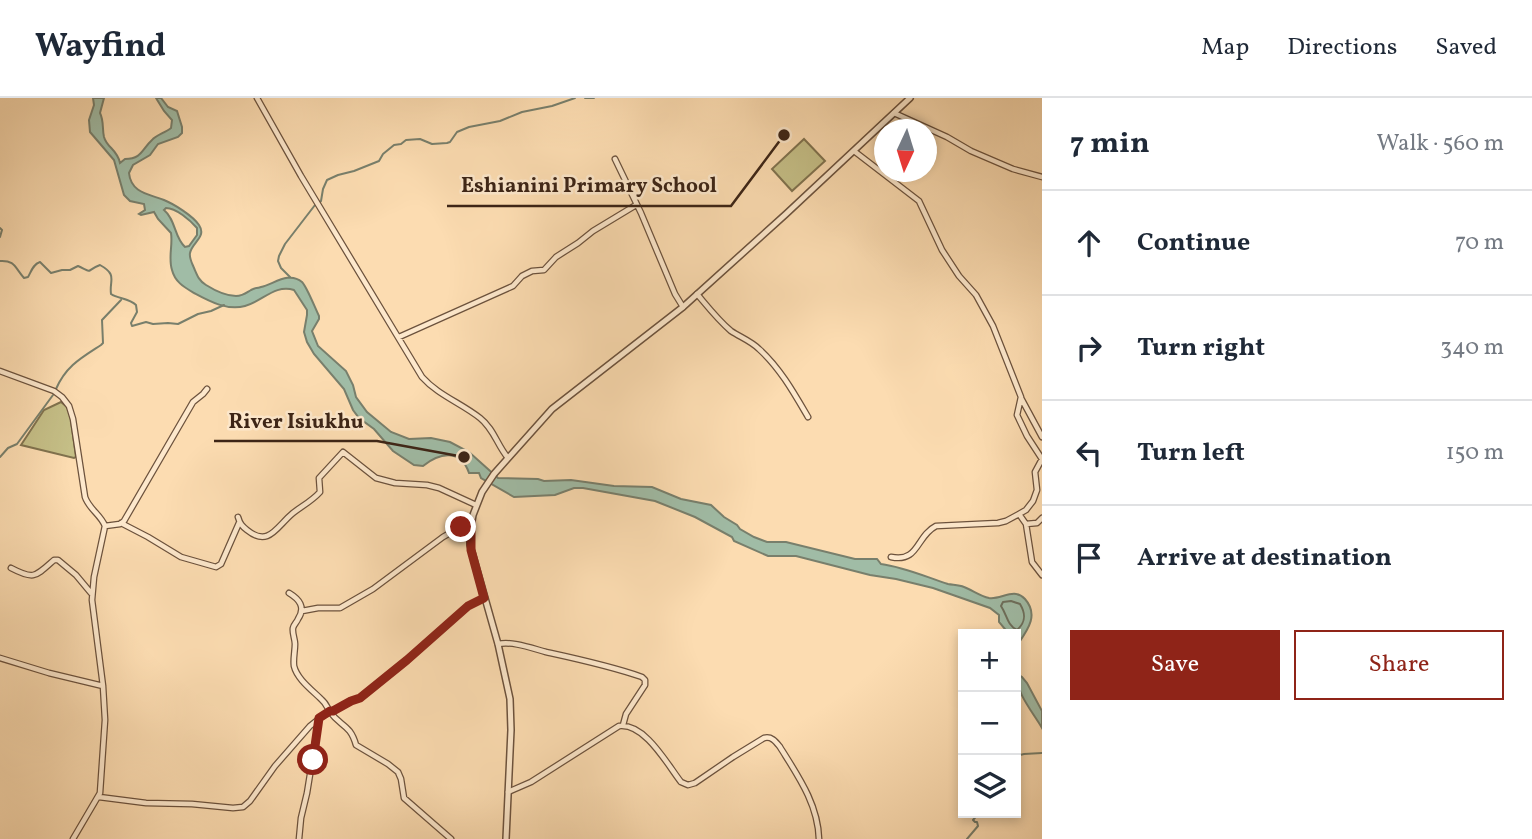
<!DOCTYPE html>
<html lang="en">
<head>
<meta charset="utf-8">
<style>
  :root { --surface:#fff; --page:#f6f6f7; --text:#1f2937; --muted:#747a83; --line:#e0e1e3; --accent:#8f2418 }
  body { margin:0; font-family:Vollkorn,serif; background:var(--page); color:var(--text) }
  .controls { position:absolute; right:21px; bottom:21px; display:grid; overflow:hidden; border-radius:0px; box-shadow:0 4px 10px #0003 }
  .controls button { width:63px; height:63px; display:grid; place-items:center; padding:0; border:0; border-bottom:2px solid var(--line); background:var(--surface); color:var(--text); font:35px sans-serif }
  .compass { position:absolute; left:874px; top:21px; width:63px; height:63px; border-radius:50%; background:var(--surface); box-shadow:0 4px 10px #0003; rotate:184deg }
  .stop { position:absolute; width:21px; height:21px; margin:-16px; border:5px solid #8f2418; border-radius:50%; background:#fff }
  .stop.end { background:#8f2418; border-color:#fff; box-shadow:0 2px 7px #0008 }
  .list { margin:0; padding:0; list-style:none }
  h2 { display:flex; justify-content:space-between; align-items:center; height:91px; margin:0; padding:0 28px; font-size:30px }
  h2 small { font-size:23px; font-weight:400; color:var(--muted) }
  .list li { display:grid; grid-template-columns:46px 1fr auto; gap:21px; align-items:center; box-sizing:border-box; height:105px; padding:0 28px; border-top:2px solid var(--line) }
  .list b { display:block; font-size:26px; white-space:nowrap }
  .list em { font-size:23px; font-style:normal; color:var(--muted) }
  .actions { display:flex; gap:14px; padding:21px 28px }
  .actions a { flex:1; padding:16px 0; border:2px solid var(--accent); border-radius:0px; text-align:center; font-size:24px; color:var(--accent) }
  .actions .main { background:var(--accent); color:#fff }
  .icon { flex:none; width:38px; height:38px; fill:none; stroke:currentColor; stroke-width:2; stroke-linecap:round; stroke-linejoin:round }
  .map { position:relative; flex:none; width:1042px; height:741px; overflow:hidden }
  header { display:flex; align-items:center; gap:42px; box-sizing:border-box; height:98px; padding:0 35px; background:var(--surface); border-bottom:2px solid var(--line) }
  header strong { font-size:33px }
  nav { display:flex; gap:38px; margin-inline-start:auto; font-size:24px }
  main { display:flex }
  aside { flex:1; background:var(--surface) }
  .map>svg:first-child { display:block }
  .green { fill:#c5bf87; stroke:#80724e; stroke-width:2 }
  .water { fill:#a0bca6; stroke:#787f6c; stroke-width:2; fill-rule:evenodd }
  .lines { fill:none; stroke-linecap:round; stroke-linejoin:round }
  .shore { stroke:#6e705e; stroke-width:2 }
  .stream { stroke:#787f6c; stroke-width:2 }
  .minor-casing { stroke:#6c523d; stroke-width:7 }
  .tertiary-casing { stroke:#6c523d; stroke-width:8 }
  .minor { stroke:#fde8cc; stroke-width:4.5 }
  .tertiary { stroke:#fde8cc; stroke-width:5 }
  .route { stroke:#8f2418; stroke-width:9 }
  .leader { fill:none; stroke:#3c2416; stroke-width:2.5 }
  .callout-dot { fill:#3c2416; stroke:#fde8cc; stroke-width:2.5 }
  .callout-label { font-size:21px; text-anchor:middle; font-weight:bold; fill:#3c2416; stroke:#fde8cc; stroke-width:5; stroke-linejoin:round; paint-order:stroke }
</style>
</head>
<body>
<header>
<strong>Wayfind</strong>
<nav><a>Map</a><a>Directions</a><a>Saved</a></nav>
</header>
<main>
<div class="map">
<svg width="1042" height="741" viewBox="0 0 1042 741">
  <rect width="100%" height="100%" fill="#fcdcb1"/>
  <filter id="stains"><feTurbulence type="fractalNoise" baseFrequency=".00286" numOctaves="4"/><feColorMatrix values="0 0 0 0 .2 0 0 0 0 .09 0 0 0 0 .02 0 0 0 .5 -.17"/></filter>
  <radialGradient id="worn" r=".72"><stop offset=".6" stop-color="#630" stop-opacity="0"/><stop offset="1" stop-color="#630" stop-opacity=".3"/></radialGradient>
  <path class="green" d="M 804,41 L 825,63 L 792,93 L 772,71 Z
    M 61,304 L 67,309 L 70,315 L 76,359 L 74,360 L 21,347 L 44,312 Z"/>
  <path class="water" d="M 93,0 L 104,0 L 100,15 C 104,23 102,30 104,39 C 107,50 117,51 120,65 L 125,61 C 142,61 142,51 152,42 C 156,37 165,35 171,30 L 172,22 L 164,13 L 156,0 L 161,0 L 168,9 L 177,13 L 182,29 L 182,35 L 178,39 L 158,46 L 150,57 L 133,67 L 129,75 C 131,95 149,96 164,102 C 174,106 193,118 199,127 C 207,139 192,144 190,155 C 189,160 192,165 194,170 C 197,177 199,183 206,187 C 214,192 226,198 236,198 C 243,198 246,195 251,192 C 257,189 255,191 261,189 C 274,186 289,173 302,184 C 307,189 315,210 319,218 L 319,221 L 312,233 L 318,248 L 346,273 L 353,287 L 356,299 L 367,314 L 391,334 L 409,341 L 431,340 L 450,344 L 469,354 L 498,380 L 538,381 L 544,383 L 571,382 L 614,388 L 652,389 L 681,401 L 711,407 L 724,419 L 737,427 L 740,431 L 754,439 L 767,444 L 786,444 L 855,461 L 877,461 L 881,466 C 904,469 926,479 948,486 C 953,487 959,487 964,489 C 972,492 980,498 989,500 C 1001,502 1014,489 1025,501 C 1040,518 1026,534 1016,549 L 1016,536 L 1009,536 L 999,524 L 999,517 L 990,510 L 933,490 L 896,481 L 870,477 L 796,458 L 768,458 L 734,443 L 732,439 L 695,419 L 655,403 L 583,390 L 574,390 L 555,397 L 514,399 L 481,380 L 479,375 L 469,375 C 461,351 440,354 423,368 L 414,367 L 393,353 L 374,331 L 359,320 L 353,312 L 344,291 L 314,256 L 307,244 L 304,234 L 307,217 L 307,212 L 294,192 C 275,186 263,203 245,208 C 227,213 209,203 194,195 C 184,189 175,184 172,172 C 168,160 173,147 171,135 L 158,121 L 154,114 L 141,117 L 139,116 L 145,112 L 144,106 L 130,103 L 124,97 L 114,62 L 90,34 L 89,22 L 94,7 ZM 166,110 C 176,110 190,122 197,130 L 197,137 L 189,148 L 185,149 C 174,139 176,122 164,112 Z
    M 1016,575 L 1022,579 L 1027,585 L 1042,613 L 1042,630 C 1032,613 1016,595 1016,575 Z"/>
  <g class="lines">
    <path class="shore" d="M 1011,503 L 1020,506 C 1026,516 1026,524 1017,532 C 1007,527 1007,517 1001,508 L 1003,504 Z"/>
    <path class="stream" d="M 585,0 L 594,0
      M 319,105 L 321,103 L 323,91 L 327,82 L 338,77 L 354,73 L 379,63 L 383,56 L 394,47 L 401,46 L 406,42 L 420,41 L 432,46 L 447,45 L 450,44 L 457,34 L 469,29 L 500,23 L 522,14 L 552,8 L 575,0
      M 0,130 L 2,132 L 0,139
      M 0,163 C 15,162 15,170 24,180 L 28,179 C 31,174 33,166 40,164 L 51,175 L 62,172 L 70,172 L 78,168 C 95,176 84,173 100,167 C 118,177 109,182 111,196 C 118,201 129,200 136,207 L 137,214 L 131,225 L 132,228 L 146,224 L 153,226 L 168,225 L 178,226 L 198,216 L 211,213 L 224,207
      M 290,179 L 281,170 L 278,163 L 279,158 L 285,146 L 315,107
      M 56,291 C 66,268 81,260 101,247 L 103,245 L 102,222 L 121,202
      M 0,359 L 8,350 L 17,346 L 53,297
      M 1016,658 L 1024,656 L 1042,655
      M 967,741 L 978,728 L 977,724 L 975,724 L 973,722 L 979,715"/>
    <defs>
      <path id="minor" d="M 257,0 L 301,78 L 422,279 C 438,297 461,305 480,320 C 494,331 497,347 508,360
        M 894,15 L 947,39 L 971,53 L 1013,71 L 1042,79
        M 854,53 L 919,103 L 942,152 L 959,178 L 976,197 L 993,228 L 1021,299 L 1017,317 L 1027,338 L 1042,361 L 1035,374 L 1037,392 L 1033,403 L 1026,412 L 1019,416 L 1026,426 L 1032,464 L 1042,477
        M 615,61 L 641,115 L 675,196 L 683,209
        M 697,196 C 708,209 718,222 731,233 C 740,239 751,243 759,251 C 780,270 794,295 808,319
        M 399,239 L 513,188 L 522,178 L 532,173 L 544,172 L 556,159 L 578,145 L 593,133 L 636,107
        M 0,273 L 54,293 L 62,299 L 69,308 L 73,321 L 85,399 C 89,411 101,417 105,428 L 94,479 L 92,502 L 103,588 L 105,622 L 100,695 L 73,741
        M 1021,300 L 1042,339
        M 238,419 C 240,426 242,428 247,432 C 269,450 277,428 293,415 C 302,408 312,403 320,394 L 319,380 L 343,354 L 376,380 L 395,385 L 427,387 L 439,390 L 476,407
        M 121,425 L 148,439 L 181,459 L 216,469 L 221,466 L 239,425
        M 1026,426 L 1037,425 L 1042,420
        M 105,428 L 120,426 L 124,423 L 193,304 L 203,296 L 207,291
        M 891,459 C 919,465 916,438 936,428 L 998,425 L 1006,423 L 1019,416
        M 11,470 C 34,482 35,479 54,462 L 58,462 L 76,477 L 91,495
        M 289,495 C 299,501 306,509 298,521 C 297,524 294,526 293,530 C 292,535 295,541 295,546 C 295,553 293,561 294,568 C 297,581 312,592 321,601 C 326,605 327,609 330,614 C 341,629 350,626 356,647 L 388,666 L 398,674 L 401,681 L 404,700 L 451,741
        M 302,513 L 318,510 L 340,510 L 373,491 L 443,439 L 471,423
        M 498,546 C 513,543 531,550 546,554 C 578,561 611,568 642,579 L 645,582 L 645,587 L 626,616 L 623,627
        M 0,560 L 49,575 L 103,588
        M 330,614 L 351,603 L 360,600 L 407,562 L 468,508 L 484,500
        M 508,694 L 531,684 L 619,628 C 645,625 667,666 681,684 L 688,687 L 695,685 L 733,659 L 764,640 C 772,638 776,644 780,649 C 798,678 818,706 819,741
        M 99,699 L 146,705 L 192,706 L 233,710 L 243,709 L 250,703 L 275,668 L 310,628 L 329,613
        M 299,741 L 301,720 L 307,695 L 319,621"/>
      <path id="tertiary" d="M 506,741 L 511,632 L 510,601 L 498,546 L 470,447 L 470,434 L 473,417 L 482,394 L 494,376 L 552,311 L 683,209 L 786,116 L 910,0"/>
    </defs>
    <use href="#minor" class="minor-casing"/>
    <use href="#tertiary" class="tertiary-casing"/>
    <use href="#minor" class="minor"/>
    <use href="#tertiary" class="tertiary"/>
  </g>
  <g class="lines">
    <path class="route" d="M 313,662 L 319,620 L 330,613 L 333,613 L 351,603 L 360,600 L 407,562 L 468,508 L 484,500 L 471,452 L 471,424 L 461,429"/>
  </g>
  <path class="leader" d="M784 37L731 108H447M464 359L377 343H214"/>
  <g class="callout-dot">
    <circle cx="784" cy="37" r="7"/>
    <circle cx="464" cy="359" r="7"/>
  </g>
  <g class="callout-label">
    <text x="589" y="94">Eshianini Primary School</text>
    <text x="296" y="330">River Isiukhu</text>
  </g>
  <rect width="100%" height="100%" filter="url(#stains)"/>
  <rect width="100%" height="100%" fill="url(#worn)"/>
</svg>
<div class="controls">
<button>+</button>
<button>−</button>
<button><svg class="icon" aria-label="layers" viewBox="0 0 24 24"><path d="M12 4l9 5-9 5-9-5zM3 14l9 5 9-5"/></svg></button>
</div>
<svg class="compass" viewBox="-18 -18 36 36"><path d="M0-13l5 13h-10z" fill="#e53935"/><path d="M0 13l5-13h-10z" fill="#747a83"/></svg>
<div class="stop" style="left:313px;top:662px"></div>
<div class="stop end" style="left:461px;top:429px"></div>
</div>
<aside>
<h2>7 min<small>Walk · 560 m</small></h2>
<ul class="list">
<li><svg class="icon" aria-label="ahead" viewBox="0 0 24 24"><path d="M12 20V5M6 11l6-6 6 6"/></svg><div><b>Continue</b></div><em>70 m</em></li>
<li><svg class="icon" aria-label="right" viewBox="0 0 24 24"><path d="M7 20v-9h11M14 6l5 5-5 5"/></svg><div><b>Turn right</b></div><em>340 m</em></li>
<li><svg class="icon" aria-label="left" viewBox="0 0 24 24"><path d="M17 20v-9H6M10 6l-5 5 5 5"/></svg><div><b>Turn left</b></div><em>150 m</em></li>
<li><svg class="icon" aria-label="arrive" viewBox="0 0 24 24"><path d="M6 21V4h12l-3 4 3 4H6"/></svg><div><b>Arrive at destination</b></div></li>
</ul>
<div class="actions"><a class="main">Save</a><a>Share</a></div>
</aside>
</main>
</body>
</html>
